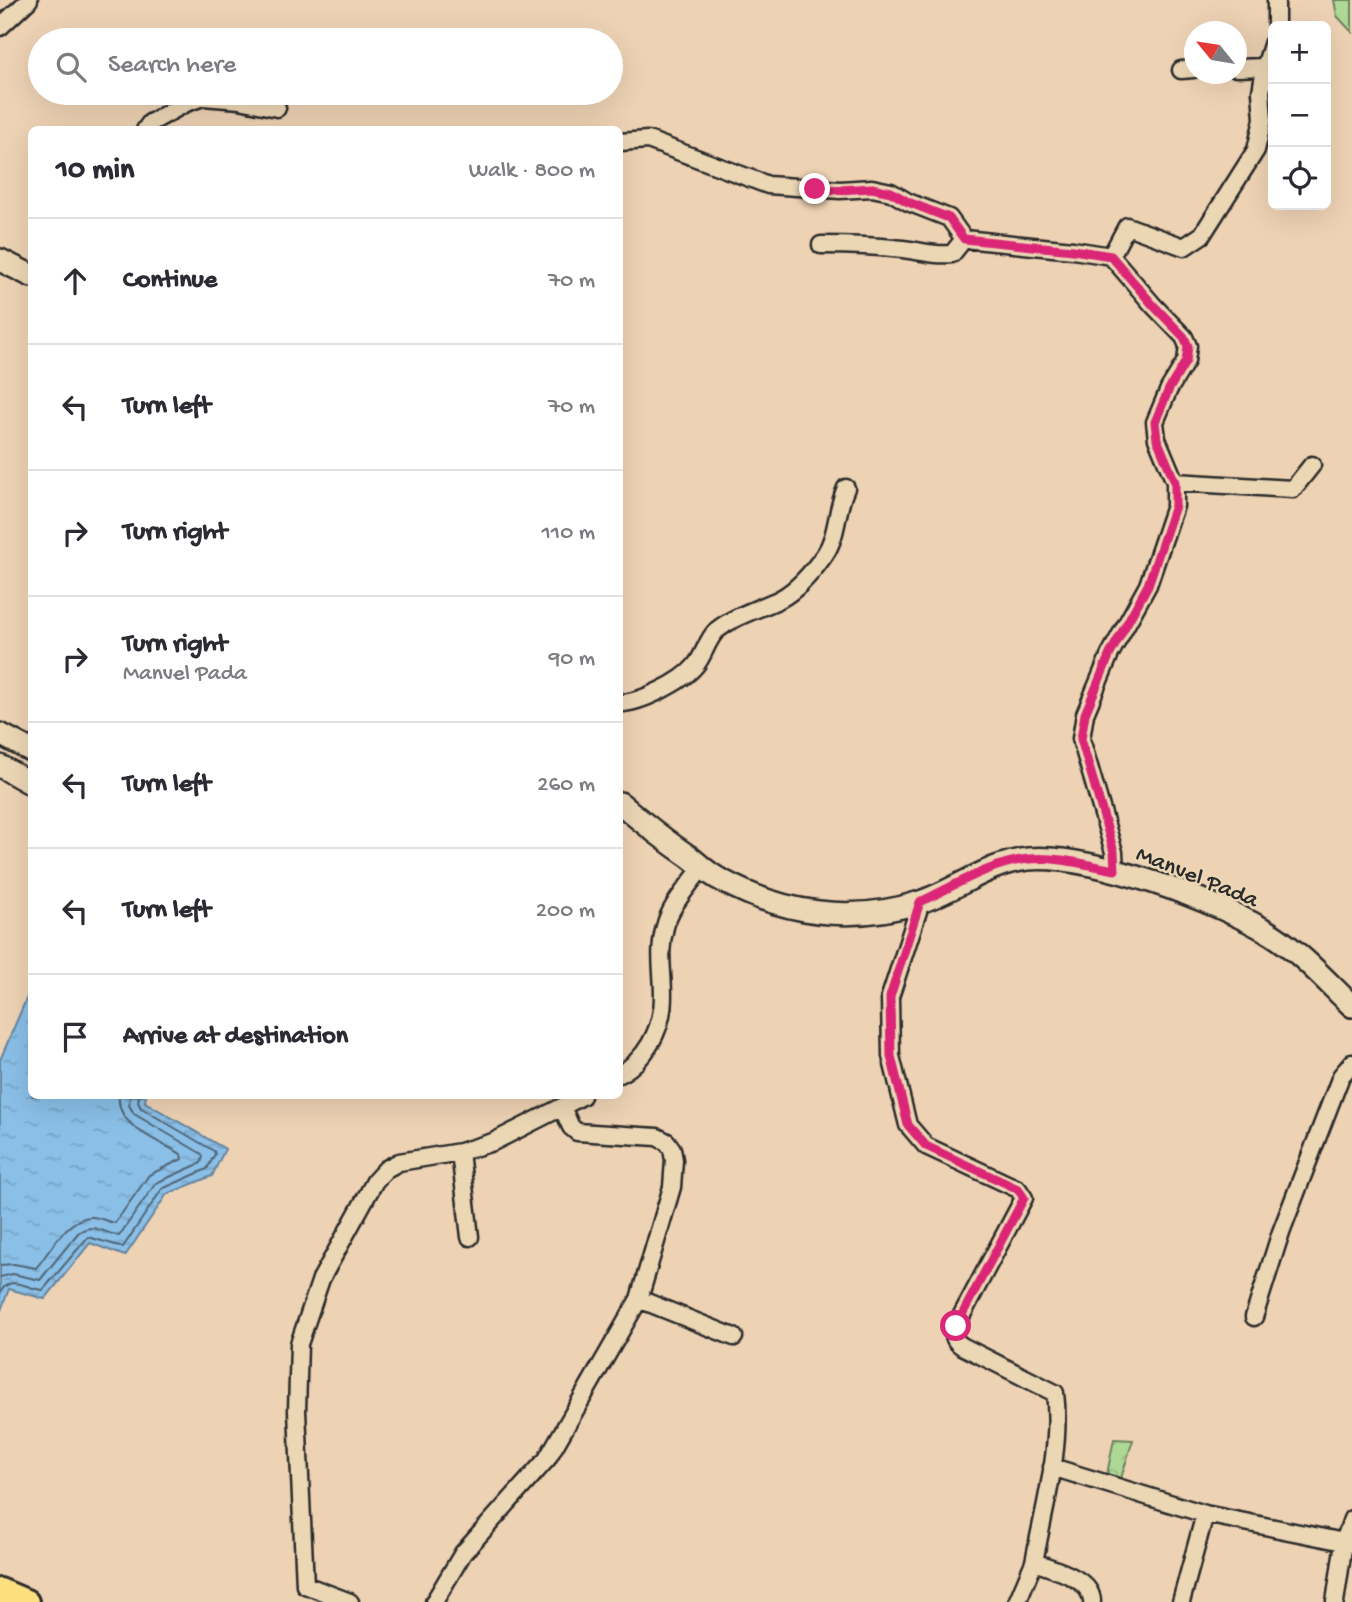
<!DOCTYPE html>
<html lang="en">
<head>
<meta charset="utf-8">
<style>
  :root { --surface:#fff; --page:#f2f2f3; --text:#2b2b33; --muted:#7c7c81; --line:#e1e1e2 }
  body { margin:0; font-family:"Gochi Hand",sans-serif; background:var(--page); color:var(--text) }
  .controls { position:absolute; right:21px; top:21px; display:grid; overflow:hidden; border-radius:10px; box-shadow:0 7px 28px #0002 }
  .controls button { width:63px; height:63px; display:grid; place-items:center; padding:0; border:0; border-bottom:2px solid var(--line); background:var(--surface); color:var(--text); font:35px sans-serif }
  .compass { position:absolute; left:1184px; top:21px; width:63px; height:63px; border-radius:50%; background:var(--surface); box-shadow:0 7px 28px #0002; rotate:300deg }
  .stop { position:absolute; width:21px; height:21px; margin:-16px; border:5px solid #db2777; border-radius:50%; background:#fff }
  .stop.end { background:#db2777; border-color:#fff; box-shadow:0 2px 7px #0008 }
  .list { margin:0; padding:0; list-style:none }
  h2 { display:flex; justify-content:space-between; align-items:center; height:91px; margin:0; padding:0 28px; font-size:30px }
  h2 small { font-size:23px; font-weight:400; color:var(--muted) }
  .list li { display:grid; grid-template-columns:46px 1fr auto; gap:21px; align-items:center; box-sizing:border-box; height:126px; padding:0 28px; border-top:2px solid var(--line) }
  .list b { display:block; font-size:26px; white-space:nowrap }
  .list p { margin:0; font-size:23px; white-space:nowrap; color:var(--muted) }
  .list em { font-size:23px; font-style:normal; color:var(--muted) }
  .icon { flex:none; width:38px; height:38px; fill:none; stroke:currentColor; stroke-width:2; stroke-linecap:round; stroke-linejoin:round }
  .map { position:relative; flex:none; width:1352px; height:1602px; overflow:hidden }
  .search { position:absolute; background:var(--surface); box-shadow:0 7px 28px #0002; left:28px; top:28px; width:595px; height:77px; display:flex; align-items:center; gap:18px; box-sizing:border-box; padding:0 24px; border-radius:38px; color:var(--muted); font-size:26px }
  .panel { position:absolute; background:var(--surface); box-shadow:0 7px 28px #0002; left:28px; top:126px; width:595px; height:973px; border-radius:10px }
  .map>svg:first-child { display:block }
  .forest { fill:url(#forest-firs); stroke:#6c8260; stroke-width:2 }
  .park { fill:url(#park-crowns); stroke:#6c8260; stroke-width:2 }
  .water { fill:url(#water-ripples); stroke:#64849c; stroke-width:2 }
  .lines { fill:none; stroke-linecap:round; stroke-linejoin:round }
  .shore { stroke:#516676; stroke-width:2 }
  .street-casing { stroke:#2b2b2b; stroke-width:21 }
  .secondary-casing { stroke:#2b2b2b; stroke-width:26 }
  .primary-casing { stroke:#2b2b2b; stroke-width:30 }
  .street { stroke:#ecd7b5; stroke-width:16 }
  .secondary { stroke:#ecd7b5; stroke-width:21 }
  .primary { stroke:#fce080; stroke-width:24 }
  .route { stroke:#db2777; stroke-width:9 }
  .labels { text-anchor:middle; stroke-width:5; stroke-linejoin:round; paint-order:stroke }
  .street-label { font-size:24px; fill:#2b2b2b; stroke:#ecd7b5 }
</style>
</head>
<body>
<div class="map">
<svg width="1352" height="1602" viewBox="0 0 1352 1602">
  <defs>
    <pattern id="forest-firs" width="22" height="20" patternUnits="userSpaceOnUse" patternTransform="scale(1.75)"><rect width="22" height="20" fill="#aed895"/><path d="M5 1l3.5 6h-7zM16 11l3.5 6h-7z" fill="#96ba81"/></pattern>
    <pattern id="park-crowns" width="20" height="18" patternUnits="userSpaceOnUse" patternTransform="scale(1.75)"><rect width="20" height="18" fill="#aed895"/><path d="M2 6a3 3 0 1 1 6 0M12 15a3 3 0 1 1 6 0" fill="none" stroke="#96ba81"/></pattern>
    <pattern id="water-ripples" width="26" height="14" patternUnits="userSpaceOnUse" patternTransform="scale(1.75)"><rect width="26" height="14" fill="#8abfe7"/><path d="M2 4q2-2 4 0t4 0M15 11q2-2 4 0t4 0" fill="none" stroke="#77a4c6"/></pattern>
  </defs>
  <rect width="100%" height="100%" fill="#eed2b4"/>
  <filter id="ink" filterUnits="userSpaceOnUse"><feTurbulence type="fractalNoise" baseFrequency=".0143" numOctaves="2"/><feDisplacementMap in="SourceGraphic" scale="14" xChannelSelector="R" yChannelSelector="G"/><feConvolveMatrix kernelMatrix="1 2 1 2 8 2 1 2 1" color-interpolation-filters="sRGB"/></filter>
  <g filter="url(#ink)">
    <path class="forest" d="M 1334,0 L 1352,0 L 1352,32 L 1337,16 Z"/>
    <path class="park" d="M 1114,1439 L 1133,1440 L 1121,1478 L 1107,1474 Z"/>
    <path class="water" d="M 31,988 L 32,1096 L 146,1096 L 145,1102 L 225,1149 L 212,1176 L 167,1194 L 125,1256 L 90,1243 L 45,1299 L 9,1289 L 0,1313 L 0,1060 Z"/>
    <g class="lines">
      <path class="shore" d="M 0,1265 L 14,1264 L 36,1268 C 50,1252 68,1215 93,1217 C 101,1218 108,1222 115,1223 L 149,1175 L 182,1159 L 181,1154 C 159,1141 116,1127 119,1096
        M 0,1277 L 13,1274 L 40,1280 L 78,1233 C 92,1222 104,1233 119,1236 L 156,1183 L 201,1163 L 203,1157 L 202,1154 L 134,1114 L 129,1105 L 130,1096
        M 0,1294 C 8,1273 27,1289 43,1290 L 88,1237 L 123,1247 L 162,1189 L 207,1169 L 215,1154 L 214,1151 L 141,1108 L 138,1102 L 139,1096"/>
      <defs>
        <path id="street" d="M 1276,0 L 1276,26
          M 0,27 L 29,0
          M 1236,68 L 1265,67
          M 1181,70 L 1194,69
          M 145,130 L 150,123 L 186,103 L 203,97 L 240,100 L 277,108
          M 620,142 L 648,140 L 768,185 L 840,190 L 872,188 L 891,192 L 908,202 L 949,218 L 964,239
          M 821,245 C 848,245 876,246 903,249 C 921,251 935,256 952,254 L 964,239 L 1073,250 L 1111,256 L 1153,305 L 1184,337 L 1188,346 L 1186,361 L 1169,389 L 1155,422 L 1157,439 L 1175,482 L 1175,506 L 1148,585 L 1110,654 L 1085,714 L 1081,739 L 1114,852 L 1115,870
          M 1111,256 L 1127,226 L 1184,247 L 1202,235 L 1256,150 L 1263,119 L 1261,92 L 1265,67 L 1273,42
          M 1175,482 L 1293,489 L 1312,465
          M 620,703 C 640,703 682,682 695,666 C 704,656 707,639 717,630 C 736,615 759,609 780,599 C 797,590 814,570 825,554 C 838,535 836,509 846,488
          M 921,902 L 890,997 L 891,1056 L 908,1125 L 926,1146 L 1018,1189 L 1024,1198 L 956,1326 C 953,1336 953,1340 962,1346 L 1055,1393 C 1062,1448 1044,1508 1034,1562 C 1053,1569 1092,1578 1092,1602
          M 620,1074 C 632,1067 643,1056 650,1044 C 676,999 653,969 665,927 C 670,905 690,885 702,867
          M 460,1152 L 470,1237
          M 639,1299 L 734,1337
          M 1254,1317 L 1281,1232 L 1341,1076 L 1352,1063
          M 1052,1467 L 1205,1514 L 1344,1542
          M 350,1602 L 305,1585 L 297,1411 L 299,1344 L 321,1279 L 375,1181 L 386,1169 L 399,1162 L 460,1152 L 493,1142 L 562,1107
          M 434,1602 L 463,1553 L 547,1459 L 639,1299 L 672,1187 L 674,1160 L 672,1149 L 667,1142 L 657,1137 L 577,1132 L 571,1127 L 562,1107 L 582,1096
          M 1017,1602 L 1034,1562
          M 1181,1602 L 1205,1514
          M 1335,1602 L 1344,1542 L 1352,1519"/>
        <path id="secondary" d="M 0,260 L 32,276
          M 0,734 L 32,751
          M 0,766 L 32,784
          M 620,803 C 643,823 666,841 691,858 C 701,866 710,875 721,880 C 783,914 852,924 920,902 C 957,890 988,863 1028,859 C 1089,853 1221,902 1273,935 C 1302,954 1327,982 1352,1006"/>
        <path id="primary" d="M 0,1591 L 26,1602"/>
      </defs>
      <use href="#street" class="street-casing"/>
      <use href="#secondary" class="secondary-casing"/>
      <use href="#primary" class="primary-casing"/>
      <use href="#street" class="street"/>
      <use href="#secondary" class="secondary"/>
      <use href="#primary" class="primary"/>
    </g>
  </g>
  <g class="lines" filter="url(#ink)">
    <path class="route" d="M 815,189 L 840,190 L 872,188 L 891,192 L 908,202 L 949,218 L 964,239 L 1073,250 L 1111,256 L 1153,305 L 1184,337 L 1188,346 L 1186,361 L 1169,389 L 1155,422 L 1157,439 L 1175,482 L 1175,506 L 1148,585 L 1110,654 L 1085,714 L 1081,739 L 1114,852 L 1115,870 C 1087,865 1057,856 1028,859 C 990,863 954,886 920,902 L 890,997 L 891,1056 L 908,1125 L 926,1146 L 1018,1189 L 1024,1198 L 956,1326"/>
  </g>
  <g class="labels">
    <g class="street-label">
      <text transform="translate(1198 875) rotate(22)" y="8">Manvel Pada</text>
    </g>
  </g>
</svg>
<div class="controls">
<button>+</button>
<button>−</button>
<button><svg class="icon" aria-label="locate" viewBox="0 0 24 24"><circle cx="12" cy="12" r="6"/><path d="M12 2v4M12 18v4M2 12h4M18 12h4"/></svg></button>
</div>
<svg class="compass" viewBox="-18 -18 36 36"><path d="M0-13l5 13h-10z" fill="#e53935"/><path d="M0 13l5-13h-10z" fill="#7c7c81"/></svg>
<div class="stop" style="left:956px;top:1326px"></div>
<div class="stop end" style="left:815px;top:189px"></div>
<div class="search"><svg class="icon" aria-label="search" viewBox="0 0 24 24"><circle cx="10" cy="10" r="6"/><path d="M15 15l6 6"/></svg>Search here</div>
<section class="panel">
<h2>10 min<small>Walk · 800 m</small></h2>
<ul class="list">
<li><svg class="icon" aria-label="ahead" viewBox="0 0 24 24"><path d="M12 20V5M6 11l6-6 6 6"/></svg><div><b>Continue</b></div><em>70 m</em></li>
<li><svg class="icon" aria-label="left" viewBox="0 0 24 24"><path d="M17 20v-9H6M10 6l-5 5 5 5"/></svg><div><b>Turn left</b></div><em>70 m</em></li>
<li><svg class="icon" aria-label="right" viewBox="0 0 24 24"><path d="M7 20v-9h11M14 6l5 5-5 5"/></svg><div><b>Turn right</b></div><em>110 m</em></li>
<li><svg class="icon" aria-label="right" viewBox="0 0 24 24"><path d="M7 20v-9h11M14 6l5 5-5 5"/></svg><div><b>Turn right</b><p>Manvel Pada</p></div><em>90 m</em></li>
<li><svg class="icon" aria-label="left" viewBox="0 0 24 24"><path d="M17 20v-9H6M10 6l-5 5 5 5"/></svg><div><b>Turn left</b></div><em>260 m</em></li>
<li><svg class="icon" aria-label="left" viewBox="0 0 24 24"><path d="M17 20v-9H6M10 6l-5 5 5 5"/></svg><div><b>Turn left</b></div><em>200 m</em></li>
<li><svg class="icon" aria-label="arrive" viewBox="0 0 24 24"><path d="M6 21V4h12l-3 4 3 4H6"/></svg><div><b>Arrive at destination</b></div></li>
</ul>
</section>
</div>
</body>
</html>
